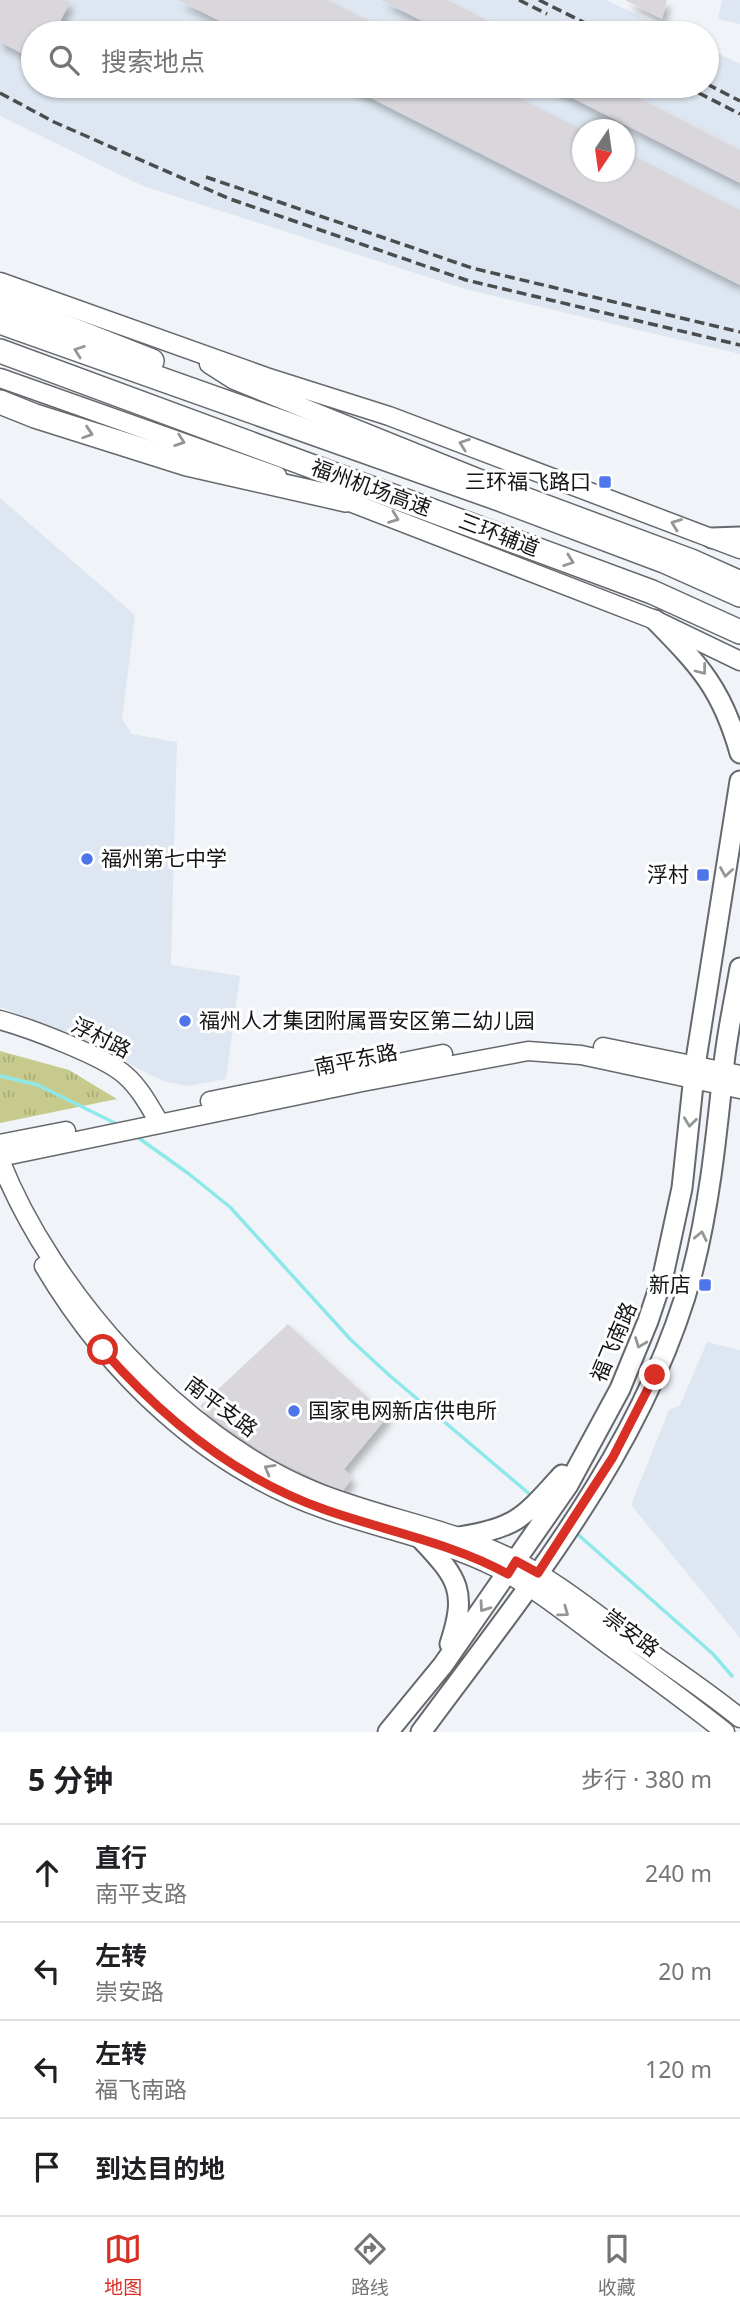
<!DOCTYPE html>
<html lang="zh">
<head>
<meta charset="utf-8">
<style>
  :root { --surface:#fff; --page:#f6f6f6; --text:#202124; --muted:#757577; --line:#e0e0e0; --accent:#d93025 }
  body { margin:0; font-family:"Noto Sans","Noto Sans SC",sans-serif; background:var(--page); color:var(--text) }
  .compass { position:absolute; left:572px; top:119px; width:63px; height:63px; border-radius:50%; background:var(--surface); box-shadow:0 2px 5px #0004; rotate:193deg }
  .stop { position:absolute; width:21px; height:21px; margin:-16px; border:5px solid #d93025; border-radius:50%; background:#fff }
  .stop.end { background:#d93025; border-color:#fff; box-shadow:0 2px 7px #0008 }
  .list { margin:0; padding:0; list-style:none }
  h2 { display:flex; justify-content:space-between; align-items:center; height:91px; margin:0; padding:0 28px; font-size:30px }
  h2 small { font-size:23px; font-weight:400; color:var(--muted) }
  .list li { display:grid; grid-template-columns:46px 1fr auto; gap:21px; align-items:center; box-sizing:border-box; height:98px; padding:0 28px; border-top:2px solid var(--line) }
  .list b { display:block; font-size:26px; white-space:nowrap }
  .list p { margin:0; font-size:23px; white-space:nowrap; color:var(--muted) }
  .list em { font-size:23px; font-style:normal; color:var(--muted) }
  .icon { flex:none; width:38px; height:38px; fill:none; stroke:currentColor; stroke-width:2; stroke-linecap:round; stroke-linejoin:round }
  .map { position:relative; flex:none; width:740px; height:1732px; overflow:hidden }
  .search { position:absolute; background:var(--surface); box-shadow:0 2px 5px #0004; left:21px; right:21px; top:21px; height:77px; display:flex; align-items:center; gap:18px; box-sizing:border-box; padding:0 24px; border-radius:38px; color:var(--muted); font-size:26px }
  .sheet { height:483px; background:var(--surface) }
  nav { display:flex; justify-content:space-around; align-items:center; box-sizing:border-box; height:98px; border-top:2px solid var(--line); background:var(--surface); font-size:19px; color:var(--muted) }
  nav a { display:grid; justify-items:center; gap:4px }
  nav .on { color:var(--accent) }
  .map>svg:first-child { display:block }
  .built { fill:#dee7f1; fill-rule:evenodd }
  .park { fill:url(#park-tufts) }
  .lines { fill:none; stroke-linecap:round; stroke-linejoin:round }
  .stream { stroke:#8ee8e9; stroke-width:3.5 }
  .building { fill:#dad7dc; filter:url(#shadow) }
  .secondary-casing { stroke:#65686c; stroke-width:21 }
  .primary-casing { stroke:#65686c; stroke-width:23 }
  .highway-casing { stroke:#65686c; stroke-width:26 }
  .secondary { stroke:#fff; stroke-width:18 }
  .primary { stroke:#fff; stroke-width:19 }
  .highway { stroke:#fff; stroke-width:23 }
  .rail { stroke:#4a4c4e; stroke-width:3.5; stroke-dasharray:10 5; stroke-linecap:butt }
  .oneway { stroke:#959696 }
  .route { stroke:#d93025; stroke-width:9 }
  .poi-dot { fill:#4e75e9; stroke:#fff; stroke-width:2.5 }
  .labels { text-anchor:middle; stroke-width:6; stroke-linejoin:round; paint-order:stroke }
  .poi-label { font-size:21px; fill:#141516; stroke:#fff; text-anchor:end }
  .street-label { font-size:21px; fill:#141516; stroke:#fff }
</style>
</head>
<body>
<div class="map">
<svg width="740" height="1732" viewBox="0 0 740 1732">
  <defs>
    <pattern id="park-tufts" width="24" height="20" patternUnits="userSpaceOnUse" patternTransform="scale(1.75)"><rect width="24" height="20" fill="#c6ca8d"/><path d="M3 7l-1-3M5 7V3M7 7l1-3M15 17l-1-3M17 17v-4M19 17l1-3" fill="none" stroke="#a9ad79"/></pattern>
    <filter id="shadow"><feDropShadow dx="4" dy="7" stdDeviation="3.5" flood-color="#0004"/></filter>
  </defs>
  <rect width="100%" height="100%" fill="#f0f4f8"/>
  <path class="built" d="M 0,0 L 606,0 L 676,33 L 33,33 L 33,86 L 707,86 L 707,48 L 740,64 L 740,354 L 465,289 L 143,186 L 0,116 ZM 582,130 L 624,130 L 624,172 L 582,172 Z
    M 722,0 L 740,0 L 740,24 L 718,19 Z
    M 0,498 L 135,615 L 122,719 L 132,734 L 177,742 L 171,965 L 240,976 L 226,1079 L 188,1086 L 167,1082 L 148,1074 L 91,1042 L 0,1007 Z
    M 707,1342 L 740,1350 L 740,1638 L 631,1505 L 669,1410 L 680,1405 Z"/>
  <path class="park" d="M 0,1051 L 69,1070 L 117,1099 L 0,1123 Z"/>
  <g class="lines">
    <path class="stream" d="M 0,1076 L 38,1085 L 121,1126
      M 136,1136 L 189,1174 L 230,1207 L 351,1340 L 389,1375 L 533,1497
      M 574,1531 L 713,1654 L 732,1676"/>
  </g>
  <path class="building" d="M 0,0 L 65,0 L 70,2 L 54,33 L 33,33 L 33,59 L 0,42 Z
    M 178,0 L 328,0 L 393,33 L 244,33 Z
    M 381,0 L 447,0 L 512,33 L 446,33 Z
    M 625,0 L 667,0 L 662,19 Z
    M 347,86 L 496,86 L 582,130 L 582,172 L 624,172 L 624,151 L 740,210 L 740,285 Z
    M 549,86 L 615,86 L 740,150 L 740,183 Z
    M 288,1324 L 388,1416 L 344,1469 L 352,1478 L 342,1492 L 270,1457 L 228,1429 L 200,1406 Z"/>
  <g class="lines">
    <defs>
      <path id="secondary" d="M 0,282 L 266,377 L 389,416 L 740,549
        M 209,364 L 234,380 L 505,489 L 693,559 L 740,580
        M 0,378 L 277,476
        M 337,497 L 655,620 L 740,661
        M 0,1020 C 29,1028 104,1056 125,1075 C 140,1088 150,1107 160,1124
        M 603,1047 L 740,1075
        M 210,1101 L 443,1054
        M 0,1144 L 66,1131
        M 0,1157 L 362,1082 L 528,1051 L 581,1055 L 740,1089
        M 0,1160 C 52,1292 181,1437 314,1491 C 379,1518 452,1528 514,1560 C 552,1579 586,1606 620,1631 C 660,1660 702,1687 740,1718
        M 44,1266 C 109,1375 206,1468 327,1510 C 383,1530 444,1541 497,1568 C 536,1588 571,1617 606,1643 C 646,1672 686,1701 725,1732"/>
      <path id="primary" d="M 712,538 L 740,537
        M 655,620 C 700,666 722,689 740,753
        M 459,1537 C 517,1528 524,1517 562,1475
        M 422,1540 C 459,1579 467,1592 450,1644
        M 388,1732 L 443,1665 L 568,1485 L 620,1389 L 648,1321 L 663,1276 L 682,1188 L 695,1066 L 740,781
        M 421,1732 C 526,1590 645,1447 692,1273 C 709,1208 716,1140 723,1073 C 726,1038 734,1003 740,968"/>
      <path id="highway" d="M 0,301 L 152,361
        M 0,322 L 499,499 L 664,561 L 740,595
        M 0,351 L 652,592 L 740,632
        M 0,402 L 35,416 L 187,464 L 346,500"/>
    </defs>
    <use href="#secondary" class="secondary-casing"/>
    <use href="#primary" class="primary-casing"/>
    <use href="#highway" class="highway-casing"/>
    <use href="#secondary" class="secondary"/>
    <use href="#primary" class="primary"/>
    <use href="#highway" class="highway"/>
    <path class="rail" d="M 519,0 L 547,14
      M 539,0 L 605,33
      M 707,84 L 740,101
      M 685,86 L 740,114
      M 0,93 L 54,122 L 230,199 L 466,280 L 740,345
      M 206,177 L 472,268 L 740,332"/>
  </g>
  <defs><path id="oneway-chevron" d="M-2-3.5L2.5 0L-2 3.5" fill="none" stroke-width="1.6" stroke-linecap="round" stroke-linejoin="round" transform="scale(1.75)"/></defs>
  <g class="oneway">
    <use href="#oneway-chevron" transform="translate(79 351) rotate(-160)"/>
    <use href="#oneway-chevron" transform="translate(88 433) rotate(18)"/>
    <use href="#oneway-chevron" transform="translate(180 441) rotate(19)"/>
    <use href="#oneway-chevron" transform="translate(464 444) rotate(-160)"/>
    <use href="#oneway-chevron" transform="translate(394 518) rotate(21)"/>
    <use href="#oneway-chevron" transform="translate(676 524) rotate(-159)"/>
    <use href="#oneway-chevron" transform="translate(569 561) rotate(20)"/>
    <use href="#oneway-chevron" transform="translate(702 670) rotate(52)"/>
    <use href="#oneway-chevron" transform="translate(726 872) rotate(99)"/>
    <use href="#oneway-chevron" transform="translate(690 1122) rotate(97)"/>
    <use href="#oneway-chevron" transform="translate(701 1236) rotate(-78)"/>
    <use href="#oneway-chevron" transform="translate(640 1343) rotate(111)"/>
    <use href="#oneway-chevron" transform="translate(269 1469) rotate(-150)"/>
    <use href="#oneway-chevron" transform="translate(484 1607) rotate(125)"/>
    <use href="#oneway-chevron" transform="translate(564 1612) rotate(36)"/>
  </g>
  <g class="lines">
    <path class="route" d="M 103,1350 C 165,1421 237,1479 326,1510 C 386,1531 452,1543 508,1574 L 516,1561 L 538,1573 L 613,1457 L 655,1375"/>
  </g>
  <g class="poi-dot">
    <rect x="598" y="475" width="14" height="14" rx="3.5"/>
    <circle cx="87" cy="859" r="7"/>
    <rect x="696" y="868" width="14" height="14" rx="3.5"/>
    <circle cx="185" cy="1021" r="7"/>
    <rect x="698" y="1278" width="14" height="14" rx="3.5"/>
    <circle cx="294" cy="1411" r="7"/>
  </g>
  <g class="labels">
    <g class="poi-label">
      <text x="591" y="489">三环福飞路口</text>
      <text x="101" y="866" text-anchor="start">福州第七中学</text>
      <text x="689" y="882">浮村</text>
      <text x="199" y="1028" text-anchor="start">福州人才集团附属晋安区第二幼儿园</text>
      <text x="691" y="1292">新店</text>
      <text x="308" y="1418" text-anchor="start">国家电网新店供电所</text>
    </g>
    <g class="street-label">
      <text transform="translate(371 488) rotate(20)" y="7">福州机场高速</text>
      <text transform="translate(499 535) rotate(21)" y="7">三环辅道</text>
      <text transform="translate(101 1038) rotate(27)" y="7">浮村路</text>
      <text transform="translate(356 1060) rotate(-11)" y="7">南平东路</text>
      <text transform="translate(614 1342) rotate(-67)" y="7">福飞南路</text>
      <text transform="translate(221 1407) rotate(37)" y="7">南平支路</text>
      <text transform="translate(631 1633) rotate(37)" y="7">崇安路</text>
    </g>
  </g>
</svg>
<svg class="compass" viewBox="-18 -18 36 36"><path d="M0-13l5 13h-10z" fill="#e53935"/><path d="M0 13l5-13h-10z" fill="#757577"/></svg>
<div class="stop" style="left:103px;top:1350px"></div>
<div class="stop end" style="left:655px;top:1375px"></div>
<div class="search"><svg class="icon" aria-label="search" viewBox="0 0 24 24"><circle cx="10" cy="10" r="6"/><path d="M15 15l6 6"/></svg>搜索地点</div>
</div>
<section class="sheet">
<h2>5 分钟<small>步行 · 380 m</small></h2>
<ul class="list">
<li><svg class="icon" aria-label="ahead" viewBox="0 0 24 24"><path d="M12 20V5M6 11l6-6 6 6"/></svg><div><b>直行</b><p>南平支路</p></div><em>240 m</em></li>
<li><svg class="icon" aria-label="left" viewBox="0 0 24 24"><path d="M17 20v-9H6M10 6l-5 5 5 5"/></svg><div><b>左转</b><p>崇安路</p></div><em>20 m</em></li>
<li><svg class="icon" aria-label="left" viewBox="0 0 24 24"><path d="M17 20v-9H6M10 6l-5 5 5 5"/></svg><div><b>左转</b><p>福飞南路</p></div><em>120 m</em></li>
<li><svg class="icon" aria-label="arrive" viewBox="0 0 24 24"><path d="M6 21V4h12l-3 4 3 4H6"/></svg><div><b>到达目的地</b></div></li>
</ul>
</section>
<nav>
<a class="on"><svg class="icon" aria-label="map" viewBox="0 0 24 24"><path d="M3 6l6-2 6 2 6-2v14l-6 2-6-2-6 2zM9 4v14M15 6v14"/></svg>地图</a>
<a><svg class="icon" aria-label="directions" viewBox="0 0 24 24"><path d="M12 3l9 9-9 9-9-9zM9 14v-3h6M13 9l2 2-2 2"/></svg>路线</a>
<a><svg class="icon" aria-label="saved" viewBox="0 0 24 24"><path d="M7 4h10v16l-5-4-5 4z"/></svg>收藏</a>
</nav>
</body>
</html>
